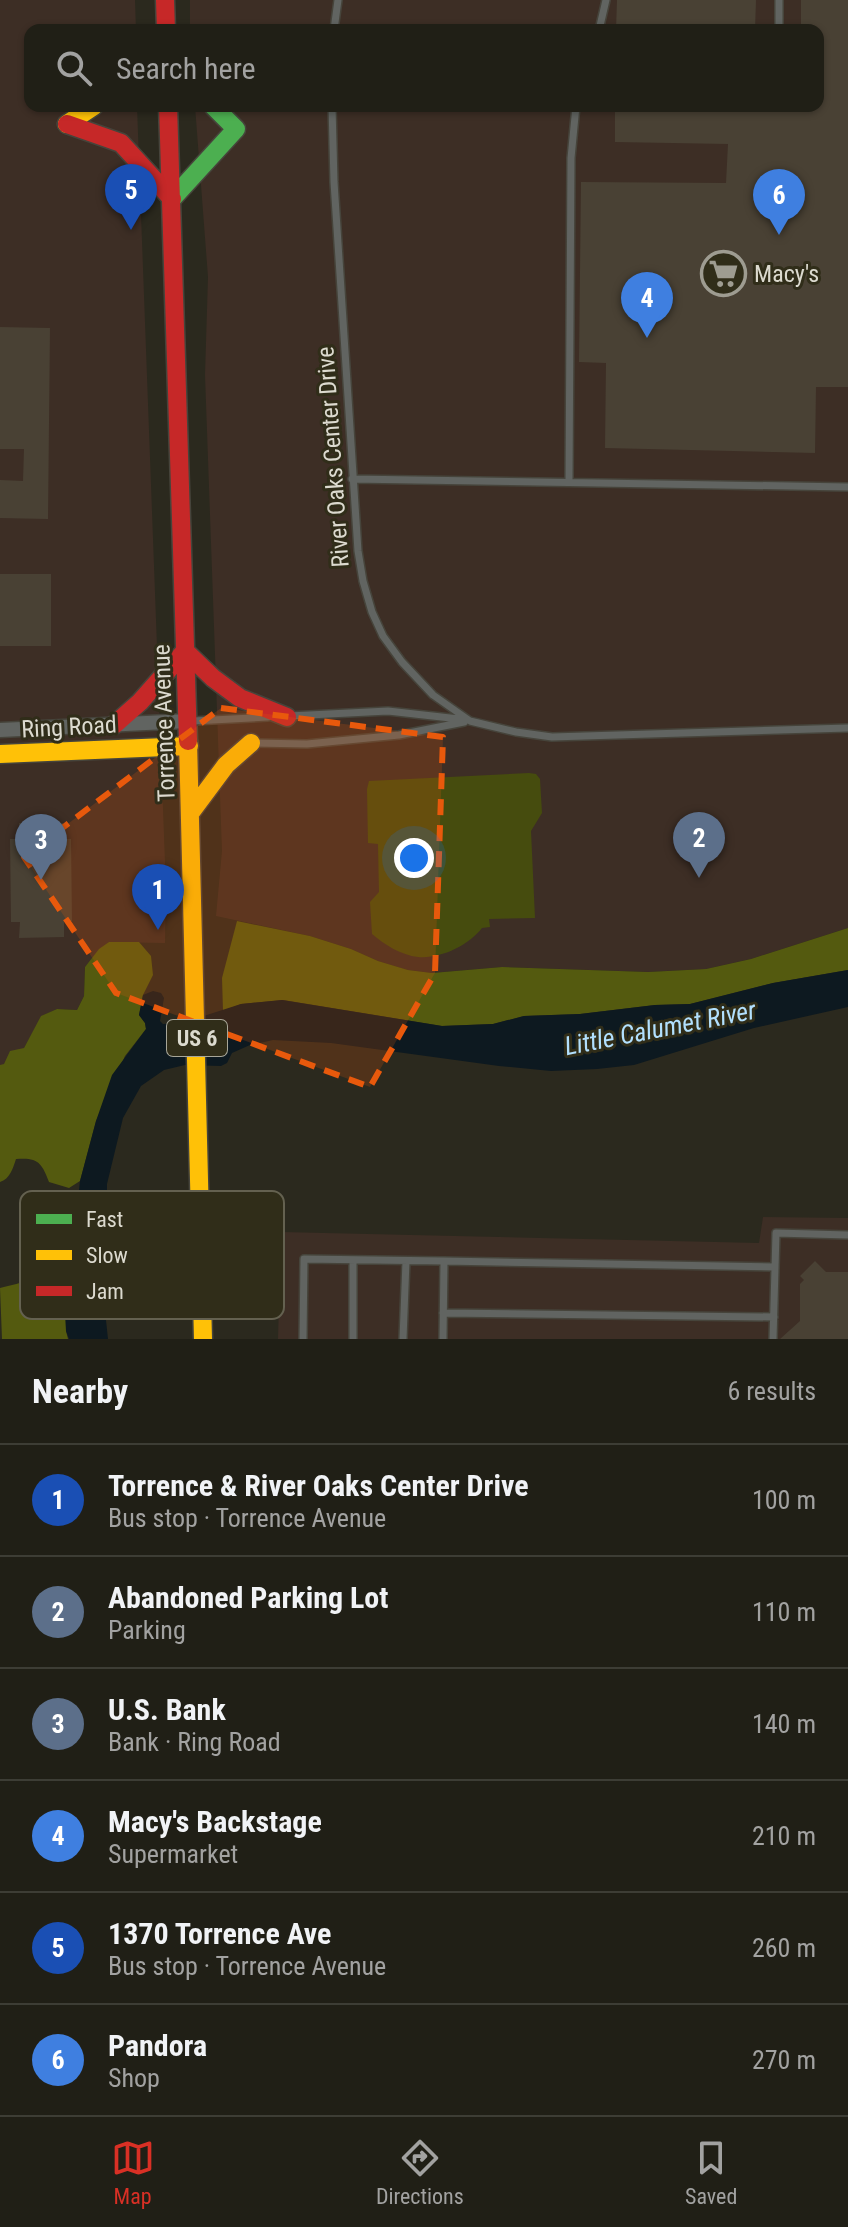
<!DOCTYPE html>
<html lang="en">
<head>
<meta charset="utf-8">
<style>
  :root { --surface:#201f16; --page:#2d2c23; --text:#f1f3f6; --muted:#a2a2a1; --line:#3d3d35; --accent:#d93025 }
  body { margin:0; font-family:"Roboto Condensed",sans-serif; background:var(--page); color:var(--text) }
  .you { position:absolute; left:414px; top:858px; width:28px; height:28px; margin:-20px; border:6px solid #fff; border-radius:50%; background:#1a73e8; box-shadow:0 0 0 12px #1a73e833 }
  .badge { display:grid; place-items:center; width:52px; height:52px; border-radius:50%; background:var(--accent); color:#fff; font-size:26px; font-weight:700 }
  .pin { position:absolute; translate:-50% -66px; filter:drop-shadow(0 2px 4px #0008) }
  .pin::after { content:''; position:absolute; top:42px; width:28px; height:24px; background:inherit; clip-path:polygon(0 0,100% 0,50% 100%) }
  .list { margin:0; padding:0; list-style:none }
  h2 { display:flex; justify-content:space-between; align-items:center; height:104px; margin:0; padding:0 32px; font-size:34px }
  h2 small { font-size:26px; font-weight:400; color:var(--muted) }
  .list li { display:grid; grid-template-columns:52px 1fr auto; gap:24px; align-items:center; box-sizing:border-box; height:112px; padding:0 32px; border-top:2px solid var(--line) }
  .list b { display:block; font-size:30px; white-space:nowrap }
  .list p { margin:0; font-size:26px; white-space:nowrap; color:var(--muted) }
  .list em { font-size:26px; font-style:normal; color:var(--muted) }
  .icon { flex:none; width:44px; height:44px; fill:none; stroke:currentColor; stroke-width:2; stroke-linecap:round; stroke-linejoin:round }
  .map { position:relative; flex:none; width:848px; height:1339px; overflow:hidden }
  .search { position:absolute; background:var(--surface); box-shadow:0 2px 6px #0004; left:24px; right:24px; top:24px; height:88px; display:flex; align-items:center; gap:20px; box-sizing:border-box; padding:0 28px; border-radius:16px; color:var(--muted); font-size:30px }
  .sheet { height:776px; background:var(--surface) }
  nav { display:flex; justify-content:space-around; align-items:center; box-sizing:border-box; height:112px; border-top:2px solid var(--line); background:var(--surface); font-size:22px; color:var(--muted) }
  nav a { display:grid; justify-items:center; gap:4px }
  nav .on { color:var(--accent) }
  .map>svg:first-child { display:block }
  .commercial { fill:#3d2e25 }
  .green { fill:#464c0e }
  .forest { fill:#545a0f }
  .water { fill:#0d1920 }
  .building { fill:#494134 }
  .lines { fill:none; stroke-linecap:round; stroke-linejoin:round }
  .lane-casing { stroke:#46443b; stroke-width:10 }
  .street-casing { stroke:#46443b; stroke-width:17 }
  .fast-casing { stroke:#46443b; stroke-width:21 }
  .slow-casing { stroke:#46443b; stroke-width:21 }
  .jam-casing { stroke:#46443b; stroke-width:21 }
  .lane { stroke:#616461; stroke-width:7 }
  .street { stroke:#616461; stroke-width:14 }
  .fast { stroke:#4caf50; stroke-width:18 }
  .slow { stroke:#ffc107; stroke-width:18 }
  .jam { stroke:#c62828; stroke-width:18 }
  .marked { fill:#e8590c; fill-opacity:0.2; stroke:#e8590c; stroke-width:6; stroke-dasharray:16 10; stroke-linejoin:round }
  .labels { text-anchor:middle; stroke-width:6; stroke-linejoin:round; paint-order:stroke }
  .shield { fill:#302d19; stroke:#a8a698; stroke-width:2 }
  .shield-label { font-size:22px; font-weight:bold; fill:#dcdacf }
  .poi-label { font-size:24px; fill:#dcdacf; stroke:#302d19; text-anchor:start }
  .street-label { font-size:24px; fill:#dcdacf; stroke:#302d19 }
  .water-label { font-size:26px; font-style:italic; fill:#b2e0fe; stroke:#302d19 }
  .key { fill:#302d19; stroke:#646150; stroke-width:2 }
  .key-label { font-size:22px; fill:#dcdacf }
</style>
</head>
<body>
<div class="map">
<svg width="848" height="1339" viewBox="0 0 848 1339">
  <rect width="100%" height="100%" fill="#2b291e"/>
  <path class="commercial" d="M 0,0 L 135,0 L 136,30 L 30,30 L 30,106 L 137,106 L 166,890 L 165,943 L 109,942 L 85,967 L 84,996 L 77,1010 L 57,1009 L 42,1016 L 24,1048 L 4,1065 L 0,1065 Z
    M 190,0 L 848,0 L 848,928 L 751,959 L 706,969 L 648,972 L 502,967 L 432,973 L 408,970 L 378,961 L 351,949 L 310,936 L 216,916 L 222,851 L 205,375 L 208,277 L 195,106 L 818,106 L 818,30 L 190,30 Z
    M 763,1217 L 848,1218 L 848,1339 L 278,1339 L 281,1232 L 759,1243 Z"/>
  <path class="green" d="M 529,773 L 536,774 L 540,779 L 542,813 L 531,831 L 535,918 L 489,919 L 490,927 L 482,928 C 469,945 441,959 418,957 C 401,955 385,945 372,934 L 370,902 L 379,892 L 378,844 L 368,843 L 367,789 L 369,781 Z"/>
  <path class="forest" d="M 237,921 L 310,936 L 351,949 L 378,961 L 408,970 L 432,973 L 502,967 L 648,972 L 706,969 L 751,959 L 848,928 L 848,970 L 773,983 L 690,1004 L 655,1005 L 580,1014 L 524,1016 L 493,1024 L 442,1026 L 283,1000 L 241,1004 L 223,1011 L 222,978 Z
    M 109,942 L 139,942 L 151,956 L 153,975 L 143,995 L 139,1015 L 145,1023 L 146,1029 L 125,1056 L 96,1121 L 80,1181 L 69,1188 L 49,1182 C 42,1163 38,1157 16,1159 C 13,1168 10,1179 0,1182 L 0,1065 L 4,1064 L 10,1051 L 24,1048 L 41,1016 L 57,1009 L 77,1010 L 84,996 L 85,967 L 99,949 Z
    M 76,1217 L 66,1331 L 68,1339 L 2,1339 L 0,1288 C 10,1285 23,1284 31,1277 C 42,1269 54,1238 57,1225 Z"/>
  <path class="water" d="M 848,970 L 848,1007 L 754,1028 L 634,1065 L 597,1069 L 551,1071 L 499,1066 L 331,1043 L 273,1040 L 250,1045 L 232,1053 L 227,1063 L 221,1066 L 185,1065 L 164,1070 L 141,1086 L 123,1118 L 107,1184 L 107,1263 L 103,1292 L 108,1339 L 69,1339 L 66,1331 L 64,1296 L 73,1243 L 80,1181 L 96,1121 L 112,1075 L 146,1029 L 145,1023 L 139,1015 L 143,995 L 153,991 L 161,993 L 164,998 L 160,1021 L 163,1024 L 182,1023 L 241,1004 L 282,1000 L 442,1026 L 493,1024 L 524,1016 L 580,1014 L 655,1005 L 690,1004 L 773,983 Z"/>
  <path class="building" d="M 617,0 L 756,0 L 755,30 L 616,30 Z
    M 801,0 L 848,0 L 848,387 L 816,387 L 815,453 L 605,448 L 606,363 L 579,362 L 581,182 L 726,183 L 728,144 L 615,142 L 615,106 L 818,106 L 818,30 L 801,30 Z
    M 0,327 L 50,328 L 48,519 L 0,518 L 0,480 L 23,481 L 24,449 L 0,449 Z
    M 0,574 L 51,574 L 51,646 L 0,646 Z
    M 19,823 L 63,823 L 63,839 L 71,839 L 72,921 L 64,922 L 64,937 L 19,938 L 20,922 L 11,922 L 10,839 L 19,839 Z
    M 815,1261 L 826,1272 L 848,1272 L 848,1339 L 780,1339 L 800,1321 L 800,1284 L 804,1280 L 800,1276 Z"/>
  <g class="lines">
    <defs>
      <path id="lane" d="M 779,27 L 779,0
        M 334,30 L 338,0
        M 599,30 L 606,0
        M 332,106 L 334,182 L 358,551 L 363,581 L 372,612 L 383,636 L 402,662 L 433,695 L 470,721 L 516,732 L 552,737 L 848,728
        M 352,479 L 848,487
        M 569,482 L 571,158 L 576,106
        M 289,716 L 388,711 L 468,720
        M 193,721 L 268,717
        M 254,743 L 307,744 L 399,735 L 464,722
        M 443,1313 L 774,1317
        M 303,1339 L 304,1259 L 444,1261
        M 353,1339 L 353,1260
        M 403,1339 L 406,1261
        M 443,1339 L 444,1261 L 775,1267
        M 773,1339 L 776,1233 L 848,1235"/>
      <path id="street" d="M 0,730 L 188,721"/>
      <path id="fast" d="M 172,199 L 236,129 L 213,106"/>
      <path id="slow" d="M 67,124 L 94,106
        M 188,741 L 203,1339
        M 0,754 L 189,746
        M 191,812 L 226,765 L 251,743"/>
      <path id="jam" d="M 165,0 L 166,30
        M 168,106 L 188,741
        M 67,124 L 121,143 L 172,199
        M 185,651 L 213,678 L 240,698 L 287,717
        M 114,725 L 140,702 L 185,651"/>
    </defs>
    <use href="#lane" class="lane-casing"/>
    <use href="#street" class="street-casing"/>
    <use href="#fast" class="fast-casing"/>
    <use href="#slow" class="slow-casing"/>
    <use href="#jam" class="jam-casing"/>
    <use href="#lane" class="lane"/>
    <use href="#street" class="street"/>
    <use href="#fast" class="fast"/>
    <use href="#slow" class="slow"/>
    <use href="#jam" class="jam"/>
  </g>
  <path class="marked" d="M 221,708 L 443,737 L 435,973 L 370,1087 L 116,993 L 24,857 Z"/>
  <defs>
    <symbol id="supermarket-ring" viewBox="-11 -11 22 22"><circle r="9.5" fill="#302d19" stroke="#9e9c91" stroke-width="1.5"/><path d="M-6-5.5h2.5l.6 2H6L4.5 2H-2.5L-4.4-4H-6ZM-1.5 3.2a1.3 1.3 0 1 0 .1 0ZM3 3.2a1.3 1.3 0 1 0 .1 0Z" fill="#9e9c91"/></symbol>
  </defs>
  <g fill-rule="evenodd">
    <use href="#supermarket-ring" x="698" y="248" width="51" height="51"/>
  </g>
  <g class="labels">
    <rect class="shield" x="167" y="1020" width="60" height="36" rx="6"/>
    <g class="shield-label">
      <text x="197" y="1046">US 6</text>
    </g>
    <g class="poi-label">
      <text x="754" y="282">Macy's</text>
    </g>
    <g class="street-label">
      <text transform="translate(333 457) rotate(-94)" y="8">River Oaks Center Drive</text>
      <text transform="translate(164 723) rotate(-92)" y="8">Torrence Avenue</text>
      <text transform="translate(69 727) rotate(-3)" y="8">Ring Road</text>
    </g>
    <g class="water-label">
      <text transform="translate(660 1028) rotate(-11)" y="9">Little Calumet River</text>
    </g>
  </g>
  <rect x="20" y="1191" width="264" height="128" rx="12" class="key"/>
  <rect x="36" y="1214" width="36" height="10" fill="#4caf50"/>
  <rect x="36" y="1250" width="36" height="10" fill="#ffc107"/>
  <rect x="36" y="1286" width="36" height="10" fill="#c62828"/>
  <g class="key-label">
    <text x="86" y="1227">Fast</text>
    <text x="86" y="1263">Slow</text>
    <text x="86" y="1299">Jam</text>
  </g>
</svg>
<div class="you"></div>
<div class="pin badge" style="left:158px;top:930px;background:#1a4fb4">1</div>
<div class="pin badge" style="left:699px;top:878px;background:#5c6f8a">2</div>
<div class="pin badge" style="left:41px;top:880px;background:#5c6f8a">3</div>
<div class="pin badge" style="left:647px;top:338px;background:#3f7fe0">4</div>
<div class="pin badge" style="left:131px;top:230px;background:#1a4fb4">5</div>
<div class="pin badge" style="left:779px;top:235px;background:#3f7fe0">6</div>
<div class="search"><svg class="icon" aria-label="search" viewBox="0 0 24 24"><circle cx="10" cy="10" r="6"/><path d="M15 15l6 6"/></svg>Search here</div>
</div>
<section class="sheet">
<h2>Nearby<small>6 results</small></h2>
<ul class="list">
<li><span class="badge" style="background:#1a4fb4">1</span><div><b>Torrence &amp; River Oaks Center Drive</b><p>Bus stop · Torrence Avenue</p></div><em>100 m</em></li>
<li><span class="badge" style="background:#5c6f8a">2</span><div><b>Abandoned Parking Lot</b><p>Parking</p></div><em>110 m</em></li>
<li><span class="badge" style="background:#5c6f8a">3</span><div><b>U.S. Bank</b><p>Bank · Ring Road</p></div><em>140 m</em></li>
<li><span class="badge" style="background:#3f7fe0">4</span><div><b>Macy's Backstage</b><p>Supermarket</p></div><em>210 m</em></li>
<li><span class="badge" style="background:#1a4fb4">5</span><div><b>1370 Torrence Ave</b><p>Bus stop · Torrence Avenue</p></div><em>260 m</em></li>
<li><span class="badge" style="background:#3f7fe0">6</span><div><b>Pandora</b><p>Shop</p></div><em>270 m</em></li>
</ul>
</section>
<nav>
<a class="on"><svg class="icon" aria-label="map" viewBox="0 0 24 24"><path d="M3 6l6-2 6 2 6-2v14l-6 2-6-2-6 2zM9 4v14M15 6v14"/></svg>Map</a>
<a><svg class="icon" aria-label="directions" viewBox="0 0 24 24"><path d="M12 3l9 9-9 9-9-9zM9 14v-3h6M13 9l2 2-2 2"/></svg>Directions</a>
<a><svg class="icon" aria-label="saved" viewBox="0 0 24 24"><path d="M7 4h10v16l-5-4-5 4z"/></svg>Saved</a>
</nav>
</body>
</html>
